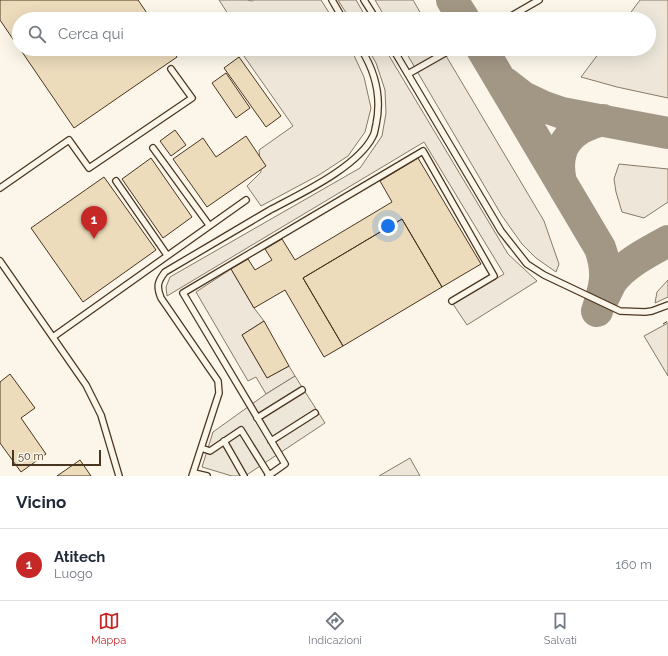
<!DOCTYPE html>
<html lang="it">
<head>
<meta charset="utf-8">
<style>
  :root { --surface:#fff; --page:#f6f6f7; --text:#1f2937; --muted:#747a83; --line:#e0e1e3; --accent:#c62828 }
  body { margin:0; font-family:Raleway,sans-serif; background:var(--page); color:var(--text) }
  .scale { position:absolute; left:12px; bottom:10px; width:89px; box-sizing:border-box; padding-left:4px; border:2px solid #4a3520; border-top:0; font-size:11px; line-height:14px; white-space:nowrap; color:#4a3520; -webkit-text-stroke:3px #fbf6e9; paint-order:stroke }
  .you { position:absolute; left:388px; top:226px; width:14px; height:14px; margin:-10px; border:3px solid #fff; border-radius:50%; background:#1a73e8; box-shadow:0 0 0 6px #1a73e833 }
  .badge { display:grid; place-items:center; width:26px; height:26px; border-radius:50%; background:var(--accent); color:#fff; font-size:13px; font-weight:700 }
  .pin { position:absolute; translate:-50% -33px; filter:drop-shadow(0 1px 2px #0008) }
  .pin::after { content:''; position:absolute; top:21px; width:14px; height:12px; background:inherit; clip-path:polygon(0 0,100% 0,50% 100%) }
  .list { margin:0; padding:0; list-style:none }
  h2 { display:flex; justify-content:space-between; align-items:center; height:52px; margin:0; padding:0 16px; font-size:17px }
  h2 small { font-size:13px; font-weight:400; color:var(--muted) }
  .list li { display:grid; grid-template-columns:26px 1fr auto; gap:12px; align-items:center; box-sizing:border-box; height:72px; padding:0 16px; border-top:1px solid var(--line) }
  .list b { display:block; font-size:15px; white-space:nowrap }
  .list p { margin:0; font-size:13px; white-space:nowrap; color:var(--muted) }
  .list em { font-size:13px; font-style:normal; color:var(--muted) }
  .icon { flex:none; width:22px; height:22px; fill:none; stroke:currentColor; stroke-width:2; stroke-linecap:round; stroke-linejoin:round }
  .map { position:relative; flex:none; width:668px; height:476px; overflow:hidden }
  .search { position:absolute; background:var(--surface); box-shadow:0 4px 16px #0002; left:12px; right:12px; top:12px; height:44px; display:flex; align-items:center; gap:10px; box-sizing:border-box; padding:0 14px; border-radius:22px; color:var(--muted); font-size:15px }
  .sheet { height:124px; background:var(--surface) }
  nav { display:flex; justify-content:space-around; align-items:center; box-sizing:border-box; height:56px; border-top:1px solid var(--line); background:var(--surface); font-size:11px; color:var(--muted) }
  nav a { display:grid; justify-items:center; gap:2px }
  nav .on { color:var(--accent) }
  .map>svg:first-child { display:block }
  .green { fill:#ede6d9; stroke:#887966 }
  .parking { fill:#ede7d9; stroke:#887966 }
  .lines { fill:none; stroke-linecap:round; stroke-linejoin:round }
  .taxiway { stroke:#a29684; stroke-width:32 }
  .building { fill:#ecdcbc; stroke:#4a3520 }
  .service-casing { stroke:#4a3520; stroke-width:8 }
  .service { stroke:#fbf6e9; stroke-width:5.5 }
  .fence { stroke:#4a3520; stroke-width:1; stroke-dasharray:5 2; stroke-linecap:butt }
</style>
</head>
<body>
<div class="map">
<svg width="668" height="476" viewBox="0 0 668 476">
  <rect width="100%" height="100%" fill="#fbf6e9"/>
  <path class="green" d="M 219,0 L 247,0 L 252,1 L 254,0 L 321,0 L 333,19 L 228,19 L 230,17 Z
    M 338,0 L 356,0 L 367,19 L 350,19 Z
    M 375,0 L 413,0 L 424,19 L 386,19 Z
    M 640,0 L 668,0 L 668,98 L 617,87 L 581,77 L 602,49 L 649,49 L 649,19 L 626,19 Z
    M 239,49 L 351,49 L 364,77 L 371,108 L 365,132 L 348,156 L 319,175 L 261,206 L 247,186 L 261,172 L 259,150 L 293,126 Z
    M 368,49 L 385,49 L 508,254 L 537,281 L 467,325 L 453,304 L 504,274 L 424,142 L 167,296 L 166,287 L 170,277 L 360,168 L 382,136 L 386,113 L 385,90 L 376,63 Z
    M 404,49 L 442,49 L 544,221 L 559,264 L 556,272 L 536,258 L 522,244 L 502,216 Z
    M 619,164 L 668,169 L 668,202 L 644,218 L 622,212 L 616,192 L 614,179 Z
    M 231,269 L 254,308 L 264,321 L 242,335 L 267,378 L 289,366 L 295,376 L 266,394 L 256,377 L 248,381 L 196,292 Z
    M 668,280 L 668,297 L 655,303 L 657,292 Z
    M 668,323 L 668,376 L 644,336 Z
    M 410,458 L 420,476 L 379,476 Z"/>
  <path class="parking" d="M 295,376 L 325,423 L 245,476 L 232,476 L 202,467 L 213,432 L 266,394 Z"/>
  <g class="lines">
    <path class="taxiway" d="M 452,0 L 464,19
      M 482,49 L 600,248 C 609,273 605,287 597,311
      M 505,83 L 523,97 L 542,106 L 562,113 L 668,133
      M 561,182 C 553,147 570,128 603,120
      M 602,300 C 606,294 608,287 612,281 C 625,263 649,252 668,241"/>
  </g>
  <path class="building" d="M 0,0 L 138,0 L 151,19 L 19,19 L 19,48 L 0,20 Z
    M 20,49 L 172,49 L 177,57 L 74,128 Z
    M 239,57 L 281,116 L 266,127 L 224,68 Z
    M 226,73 L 250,108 L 236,118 L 212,83 Z
    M 175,130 L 186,145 L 171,156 L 160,141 Z
    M 246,136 L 266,166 L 207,207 L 173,159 L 203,138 L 216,157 Z
    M 151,158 L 192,217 L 163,238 L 122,179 Z
    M 418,158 L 481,264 L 442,287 L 402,219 L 303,278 L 343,346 L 324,357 L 285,290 L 254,308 L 231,269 L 248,259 L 255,270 L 272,260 L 265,249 L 282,239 L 295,260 L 392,202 L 380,181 Z
    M 104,177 L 156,250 L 83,302 L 31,228 Z
    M 402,219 L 442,287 L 343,346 L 303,278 Z
    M 264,321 L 289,366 L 267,378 L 242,335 Z
    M 10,374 L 35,408 L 21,418 L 46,454 L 21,472 L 0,443 L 0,382 Z
    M 80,460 L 91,476 L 57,476 Z"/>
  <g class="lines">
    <defs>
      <path id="service" d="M 332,0 L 343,19
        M 364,0 L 376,19
        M 506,19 L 539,0
        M 393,49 L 501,231 L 527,264 L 544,275 L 620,311 L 645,312 L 652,311 L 668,305
        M 408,74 L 452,49
        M 153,148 L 209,225
        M 116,181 L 167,255
        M 0,188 L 69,140 L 89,168 L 192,98 L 171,69
        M 0,261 L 86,385 L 101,415 L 119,476
        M 53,337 L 246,200
        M 257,418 L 302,390
        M 224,441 L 244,476
        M 271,441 L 315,413
        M 201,448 L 210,451 L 241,430 L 269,475
        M 194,473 L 207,476
        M 192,476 L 219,393 L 218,381 L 161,298 C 156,286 158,281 165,272 C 200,251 235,231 270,210 C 300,194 358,167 373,136 C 375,133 375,128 376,125 C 382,97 376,73 361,49
        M 268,476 L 285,464 L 183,293 L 423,151 L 494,276 L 452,301"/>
    </defs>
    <use href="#service" class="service-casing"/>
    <use href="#service" class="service"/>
    <path class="fence" d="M 663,324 L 668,321"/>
  </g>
</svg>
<div class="scale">50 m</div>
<div class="you"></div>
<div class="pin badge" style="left:94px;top:239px">1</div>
<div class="search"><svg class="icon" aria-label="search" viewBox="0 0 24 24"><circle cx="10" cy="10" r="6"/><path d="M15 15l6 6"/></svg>Cerca qui</div>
</div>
<section class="sheet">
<h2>Vicino<small></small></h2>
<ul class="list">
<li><span class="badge">1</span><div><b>Atitech</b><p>Luogo</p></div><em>160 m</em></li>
</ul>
</section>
<nav>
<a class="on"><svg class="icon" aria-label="map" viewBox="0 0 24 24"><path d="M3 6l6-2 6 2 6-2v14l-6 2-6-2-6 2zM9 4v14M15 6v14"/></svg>Mappa</a>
<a><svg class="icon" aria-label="directions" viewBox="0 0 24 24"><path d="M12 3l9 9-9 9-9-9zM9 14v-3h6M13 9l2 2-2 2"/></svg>Indicazioni</a>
<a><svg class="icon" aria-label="saved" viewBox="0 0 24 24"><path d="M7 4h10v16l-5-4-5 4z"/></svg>Salvati</a>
</nav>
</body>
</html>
